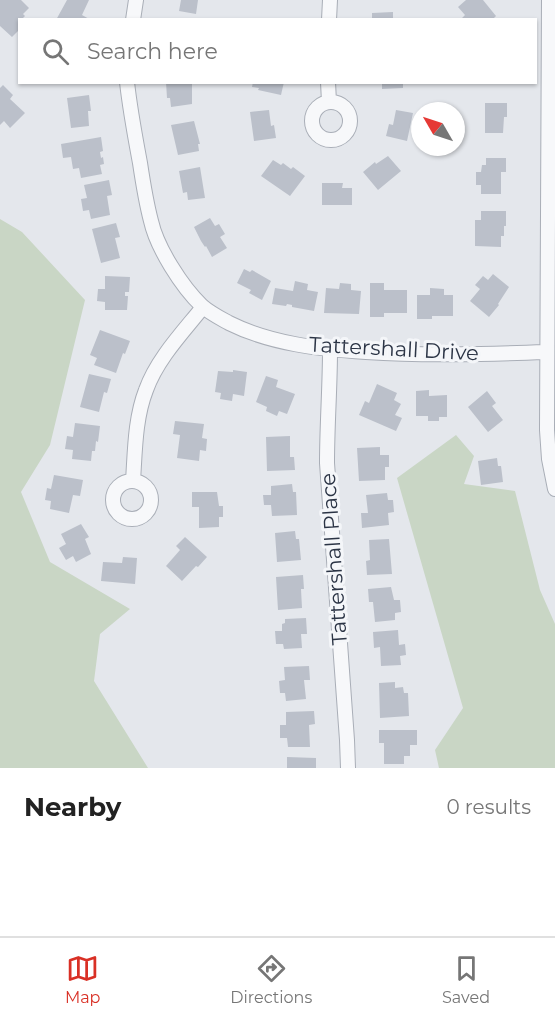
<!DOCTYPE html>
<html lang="en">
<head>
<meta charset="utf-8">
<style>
  :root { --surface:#fff; --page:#f2f2f2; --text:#222; --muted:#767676; --line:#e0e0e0; --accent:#d93025 }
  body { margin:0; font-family:Montserrat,sans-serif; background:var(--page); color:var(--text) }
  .compass { position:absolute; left:411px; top:102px; width:54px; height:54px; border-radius:50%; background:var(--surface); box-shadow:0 2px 4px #0004; rotate:309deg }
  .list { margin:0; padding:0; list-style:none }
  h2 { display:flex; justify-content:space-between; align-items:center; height:78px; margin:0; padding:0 24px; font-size:26px }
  h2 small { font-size:20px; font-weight:400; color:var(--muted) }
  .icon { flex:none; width:33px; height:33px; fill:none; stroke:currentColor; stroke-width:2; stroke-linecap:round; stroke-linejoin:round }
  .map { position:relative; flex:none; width:555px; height:768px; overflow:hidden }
  .search { position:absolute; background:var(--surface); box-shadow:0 2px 4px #0004; left:18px; right:18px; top:18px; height:66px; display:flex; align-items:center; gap:15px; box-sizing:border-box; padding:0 21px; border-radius:0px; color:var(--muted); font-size:22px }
  .sheet { height:168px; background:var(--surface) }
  nav { display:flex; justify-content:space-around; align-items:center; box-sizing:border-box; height:84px; border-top:2px solid var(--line); background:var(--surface); font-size:16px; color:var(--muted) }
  nav a { display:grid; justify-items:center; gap:3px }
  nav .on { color:var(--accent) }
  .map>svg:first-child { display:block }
  .green { fill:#c9d6c5 }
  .building { fill:#bbc0ca }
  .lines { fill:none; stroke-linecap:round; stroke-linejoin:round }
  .street-casing { stroke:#a9aeb7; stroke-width:16 }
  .street { stroke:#f7f8fa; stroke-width:14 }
  .labels { text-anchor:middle; stroke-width:6; stroke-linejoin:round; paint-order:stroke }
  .street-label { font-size:21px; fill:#2b3445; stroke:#f4f6f9 }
</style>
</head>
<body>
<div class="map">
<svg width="555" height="768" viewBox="0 0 555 768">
  <rect width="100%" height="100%" fill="#e4e7ec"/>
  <path class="green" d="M 0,219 L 22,232 L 85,300 L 50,445 L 21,492 L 50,562 L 130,609 L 100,634 L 94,681 L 148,768 L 0,768 Z
    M 456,435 L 474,456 L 464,484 L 515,491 L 540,590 L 555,624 L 555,768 L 439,768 L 435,750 L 463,708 L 397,478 Z"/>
  <path class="building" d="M 0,0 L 21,0 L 29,8 L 23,14 L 25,16 L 21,20 L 20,20 L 18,23 L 20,29 L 12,37 L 0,26 Z
    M 67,0 L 89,0 L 82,15 L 91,20 L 56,20 Z
    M 181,0 L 198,0 L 196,14 L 179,11 Z
    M 466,0 L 483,0 L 496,16 L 492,20 L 460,20 L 465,15 L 458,7 Z
    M 393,12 L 393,20 L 372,20 L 372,13 Z
    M 166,82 L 192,82 L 192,104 L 171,107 L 170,98 L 167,98 Z
    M 253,82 L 284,82 L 281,95 L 258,90 L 259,88 L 252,87 Z
    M 382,82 L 403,82 L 403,88 L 382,89 Z
    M 3,85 L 13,95 L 10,99 L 25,113 L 10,128 L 4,121 L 0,125 L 0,88 Z
    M 89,95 L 91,111 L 88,111 L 89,126 L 71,128 L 67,98 Z
    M 485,103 L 507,103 L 507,117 L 504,117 L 503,133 L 485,133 Z
    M 269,110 L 271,126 L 274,125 L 276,138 L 254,141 L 250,112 Z
    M 396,110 L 413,113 L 407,141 L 386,136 L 389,124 L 393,125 Z
    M 194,121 L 200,144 L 198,144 L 199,151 L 178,155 L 171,125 Z
    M 101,137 L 103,151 L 100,152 L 101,158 L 103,157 L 104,164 L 100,165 L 102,174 L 81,178 L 79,168 L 73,169 L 71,157 L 63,158 L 61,144 Z
    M 388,156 L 401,171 L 378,190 L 363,172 L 375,162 L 376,164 Z
    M 486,158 L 506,158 L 506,172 L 501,172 L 501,194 L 481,194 L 481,185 L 476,185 L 476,172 L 481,172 L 482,165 L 486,165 Z
    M 273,160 L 281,165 L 283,163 L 291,169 L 293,167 L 305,176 L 290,196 L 261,176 Z
    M 200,167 L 205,198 L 188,200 L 187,192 L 183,193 L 179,171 Z
    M 109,180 L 112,195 L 107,196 L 110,215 L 91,219 L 89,210 L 83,211 L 81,199 L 87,198 L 84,185 Z
    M 322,183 L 343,183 L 342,188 L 352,188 L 352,205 L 322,205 Z
    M 481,211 L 506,211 L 506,226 L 504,226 L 504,236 L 501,236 L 501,247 L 475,246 L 475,220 L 481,220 Z
    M 210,218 L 215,226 L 219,224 L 225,234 L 220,237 L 227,248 L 212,257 L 206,246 L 205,247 L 201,241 L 194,227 Z
    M 116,223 L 120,237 L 115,238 L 120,258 L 101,263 L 92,229 Z
    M 244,269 L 250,272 L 252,270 L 271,281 L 262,300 L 249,293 L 251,290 L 237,283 Z
    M 493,274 L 509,287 L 498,304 L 499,305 L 489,317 L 470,301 L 480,289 L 475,285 L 483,276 L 488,280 Z
    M 105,276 L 130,277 L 129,292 L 125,292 L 125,296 L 128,296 L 127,310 L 105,310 L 105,302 L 97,301 L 98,289 L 105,289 Z
    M 295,281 L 308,284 L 307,290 L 318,292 L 314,311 L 292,307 L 292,305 L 287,304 L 286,306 L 272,304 L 275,288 L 293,291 Z
    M 340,283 L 351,284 L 351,290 L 361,291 L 359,314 L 324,313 L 326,288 L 339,289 Z
    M 370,283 L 384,283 L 384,290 L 407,290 L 407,313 L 384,313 L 384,317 L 370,317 Z
    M 430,288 L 444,289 L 444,295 L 453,295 L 453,316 L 432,316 L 432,319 L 417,319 L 417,295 L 430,295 Z
    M 100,330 L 130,341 L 125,354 L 123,353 L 116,373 L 94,365 L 97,358 L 90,355 Z
    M 233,370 L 247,372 L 244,396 L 233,394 L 232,401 L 220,399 L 221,393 L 215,392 L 218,371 L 233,372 Z
    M 89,374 L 111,379 L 107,393 L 104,392 L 99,412 L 80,407 Z
    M 266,376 L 278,380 L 276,387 L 295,394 L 287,414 L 279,411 L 277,416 L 266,411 L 267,407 L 256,402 Z
    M 377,384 L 397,393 L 394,400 L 401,404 L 395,415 L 402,418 L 396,431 L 359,415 L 365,401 L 369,403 Z
    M 429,390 L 429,396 L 447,395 L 447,417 L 439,417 L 439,421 L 428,421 L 428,416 L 416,416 L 416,391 Z
    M 487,391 L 496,403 L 492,406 L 503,420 L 488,432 L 468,407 Z
    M 175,421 L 204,424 L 202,438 L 207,439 L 206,451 L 200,450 L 199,461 L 177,458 L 180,435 L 173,434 Z
    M 75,423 L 100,426 L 98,442 L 96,441 L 95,451 L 92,451 L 91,461 L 72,459 L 73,450 L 65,449 L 67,436 L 73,437 Z
    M 290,436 L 290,457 L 294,457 L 295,470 L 267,471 L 266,437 Z
    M 380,447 L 380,455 L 389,455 L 389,467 L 385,467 L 385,480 L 359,481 L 357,448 Z
    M 497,458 L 498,466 L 501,466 L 503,482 L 481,485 L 478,461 Z
    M 54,475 L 83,480 L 80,496 L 73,495 L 69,513 L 50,509 L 51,501 L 45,500 L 47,488 L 51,489 Z
    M 292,484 L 293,492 L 296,492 L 297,515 L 272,516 L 271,505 L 264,505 L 263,495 L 271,495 L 271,486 Z
    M 192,492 L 217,492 L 219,506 L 223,506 L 223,517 L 219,517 L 219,527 L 199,528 L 199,507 L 192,507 Z
    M 387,493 L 388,500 L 393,500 L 394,512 L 388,513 L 389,525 L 362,528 L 361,513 L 368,513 L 366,495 Z
    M 81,524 L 89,537 L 85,539 L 91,554 L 76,562 L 73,556 L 66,560 L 59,548 L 66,544 L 61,534 Z
    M 295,531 L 296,539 L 299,539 L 301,560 L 277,562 L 275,533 Z
    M 185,537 L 207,557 L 198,567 L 196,566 L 182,581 L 166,566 L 180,550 L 176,546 Z
    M 389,539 L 392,574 L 367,575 L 366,561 L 370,560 L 369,540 Z
    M 123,557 L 137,558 L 135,584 L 101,581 L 103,562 L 122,563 Z
    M 303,575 L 304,589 L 301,589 L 302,608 L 278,610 L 276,577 Z
    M 391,587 L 394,600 L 400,600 L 401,612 L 395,613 L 395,620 L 375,622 L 373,602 L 369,602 L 368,589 Z
    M 306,618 L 307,634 L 301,634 L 302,648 L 284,649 L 283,644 L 276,644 L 275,631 L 282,631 L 282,624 L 285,623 L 285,619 Z
    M 398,630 L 399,645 L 405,644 L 406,655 L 400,656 L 401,665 L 381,666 L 380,647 L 374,648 L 373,632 Z
    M 309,666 L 310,680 L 304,680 L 306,699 L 286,701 L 285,693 L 280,693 L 279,681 L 285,680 L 284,667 Z
    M 395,682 L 395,688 L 403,687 L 404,693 L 408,693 L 409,716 L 380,718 L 379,683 Z
    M 314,711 L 315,724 L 309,725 L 310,747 L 288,747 L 287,738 L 280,738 L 280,725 L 286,725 L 286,712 Z
    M 379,730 L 417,730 L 417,745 L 410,745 L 410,756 L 404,756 L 404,764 L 384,764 L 384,743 L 379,743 Z
    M 287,757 L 316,758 L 316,768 L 287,768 Z"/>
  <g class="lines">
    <defs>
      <path id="street" d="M 549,0 L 547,430 L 549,459 L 555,489
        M 133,20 L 136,0
        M 329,20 L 330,0
        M 127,82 C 130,110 135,136 140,163 C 143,183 146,202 151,221 C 157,248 182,287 202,306 C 210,313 220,318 229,323 C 271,344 319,349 366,352 C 426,356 487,354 547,352
        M 328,82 L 329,102
        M312 121a19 19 0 1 1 38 0a19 19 0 1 1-38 0Z
        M 330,350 C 330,387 327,425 327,463 L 347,740 L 348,768
        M 133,481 C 135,451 135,418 146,390 C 157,359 183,332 203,307
        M113 500a19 19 0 1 1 38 0a19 19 0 1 1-38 0Z"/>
    </defs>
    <use href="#street" class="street-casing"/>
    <use href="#street" class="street"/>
  </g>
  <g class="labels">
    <g class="street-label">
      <text transform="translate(394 349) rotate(3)" y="7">Tattershall Drive</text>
      <text transform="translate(334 559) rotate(-94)" y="7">Tattershall Place</text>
    </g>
  </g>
</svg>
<svg class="compass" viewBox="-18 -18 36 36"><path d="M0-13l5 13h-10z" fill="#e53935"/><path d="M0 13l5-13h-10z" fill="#767676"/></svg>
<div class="search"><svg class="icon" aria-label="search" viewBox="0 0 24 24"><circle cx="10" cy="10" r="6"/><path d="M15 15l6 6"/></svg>Search here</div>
</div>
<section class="sheet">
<h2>Nearby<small>0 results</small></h2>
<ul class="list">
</ul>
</section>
<nav>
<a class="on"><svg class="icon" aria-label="map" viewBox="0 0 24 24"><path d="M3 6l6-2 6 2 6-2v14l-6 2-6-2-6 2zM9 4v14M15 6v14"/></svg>Map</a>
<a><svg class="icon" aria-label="directions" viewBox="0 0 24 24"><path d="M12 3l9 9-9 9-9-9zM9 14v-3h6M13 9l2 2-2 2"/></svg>Directions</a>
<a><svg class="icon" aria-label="saved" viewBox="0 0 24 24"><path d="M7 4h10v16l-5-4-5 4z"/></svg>Saved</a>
</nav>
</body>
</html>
